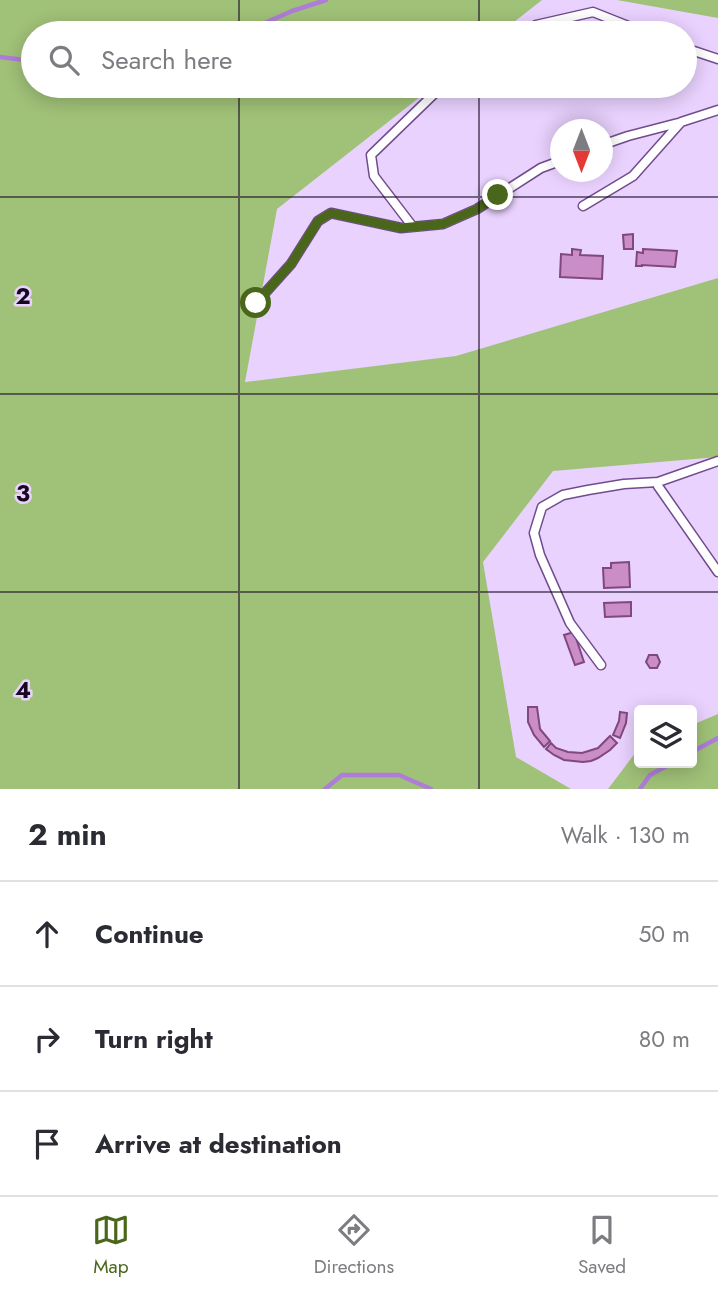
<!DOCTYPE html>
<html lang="en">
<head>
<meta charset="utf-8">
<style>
  :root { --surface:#fff; --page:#f7f7f7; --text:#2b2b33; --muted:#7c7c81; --line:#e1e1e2; --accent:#49661a }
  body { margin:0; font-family:Jost,sans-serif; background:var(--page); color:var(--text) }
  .controls { position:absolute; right:21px; bottom:21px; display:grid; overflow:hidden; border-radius:7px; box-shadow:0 4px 18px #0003 }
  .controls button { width:63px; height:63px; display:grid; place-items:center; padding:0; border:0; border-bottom:2px solid var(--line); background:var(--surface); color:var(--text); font:35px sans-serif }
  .compass { position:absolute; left:550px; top:119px; width:63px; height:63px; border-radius:50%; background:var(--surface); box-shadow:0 4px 18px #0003; rotate:180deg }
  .stop { position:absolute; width:21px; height:21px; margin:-16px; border:5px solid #49661a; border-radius:50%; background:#fff }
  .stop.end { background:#49661a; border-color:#fff; box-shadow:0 2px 7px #0008 }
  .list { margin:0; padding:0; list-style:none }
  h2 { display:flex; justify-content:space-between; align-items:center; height:91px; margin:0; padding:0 28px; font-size:30px }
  h2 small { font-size:23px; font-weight:400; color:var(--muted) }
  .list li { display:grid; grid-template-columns:46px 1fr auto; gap:21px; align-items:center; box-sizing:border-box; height:105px; padding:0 28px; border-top:2px solid var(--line) }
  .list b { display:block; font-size:26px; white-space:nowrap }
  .list em { font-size:23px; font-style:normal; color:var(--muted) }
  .icon { flex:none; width:38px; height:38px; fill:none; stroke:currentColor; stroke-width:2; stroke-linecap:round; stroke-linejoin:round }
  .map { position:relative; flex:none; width:718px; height:789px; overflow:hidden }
  .search { position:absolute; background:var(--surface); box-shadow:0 4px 18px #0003; left:21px; right:21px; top:21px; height:77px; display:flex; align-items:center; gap:18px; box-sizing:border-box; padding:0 24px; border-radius:38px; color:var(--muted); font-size:26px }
  .sheet { height:406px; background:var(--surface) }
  nav { display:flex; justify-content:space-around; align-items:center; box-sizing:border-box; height:98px; border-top:2px solid var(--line); background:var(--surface); font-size:19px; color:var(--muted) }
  nav a { display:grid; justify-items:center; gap:4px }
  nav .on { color:var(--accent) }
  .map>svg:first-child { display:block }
  .green { fill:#a0c178 }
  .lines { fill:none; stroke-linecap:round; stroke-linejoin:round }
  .stream { stroke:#ae7dd7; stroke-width:4.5 }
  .building { fill:#cb8dc8; stroke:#80487e; stroke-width:2 }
  .lane-casing { stroke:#704c8d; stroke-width:11 }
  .lane { stroke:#fff; stroke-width:8 }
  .route { stroke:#49661a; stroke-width:9 }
  .grid { fill:none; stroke:#160821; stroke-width:2; stroke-opacity:0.55 }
  .grid-label { font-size:23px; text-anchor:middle; font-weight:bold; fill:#160821; stroke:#e9d2fe; stroke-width:5; stroke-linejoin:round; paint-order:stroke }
</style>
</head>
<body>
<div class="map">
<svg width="718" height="789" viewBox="0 0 718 789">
  <rect width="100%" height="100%" fill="#e9d2fe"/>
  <path class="green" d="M 0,0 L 542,0 L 500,33 L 33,33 L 33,86 L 434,86 L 277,209 L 245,382 L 456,356 L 718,278 L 718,457 L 553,471 L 483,562 L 516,757 L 571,789 L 0,789 Z
    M 617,0 L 718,0 L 718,18 Z
    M 718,714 L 718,789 L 608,789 L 639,748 L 639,763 L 692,763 L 692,725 Z"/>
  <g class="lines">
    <path class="stream" d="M 242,33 L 292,11 L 326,0
      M 0,57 L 33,61
      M 692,752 L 718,738
      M 325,789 L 342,775 L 399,775 L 431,789
      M 640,789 L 650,775 L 672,763"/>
  </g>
  <path class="building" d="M 633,234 L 633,249 L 624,249 L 623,235 Z
    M 572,249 L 581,250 L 580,255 L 603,256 L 602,279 L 560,277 L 561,254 L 572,255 Z
    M 643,249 L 677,251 L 675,267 L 642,265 L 642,266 L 636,266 L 637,252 L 643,253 Z
    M 629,562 L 630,587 L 604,588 L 603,568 L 611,568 L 611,563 Z
    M 631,602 L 631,616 L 605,617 L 604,603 Z
    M 574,632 L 584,662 L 575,665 L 564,635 Z
    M 649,655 L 657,655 L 660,662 L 657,668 L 650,668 L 646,662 Z
    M 528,707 L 537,707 L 540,729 L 550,741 L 544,747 L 534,735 L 528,722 Z
    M 620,712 L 627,713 L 626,723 L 620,738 L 613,735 L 619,721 Z
    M 610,736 L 617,743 L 610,750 L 598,758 L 591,761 L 583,762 L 564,760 L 554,755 L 546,749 L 551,743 L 556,748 L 568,752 L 582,753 L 598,748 Z"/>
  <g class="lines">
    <defs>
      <path id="lane" d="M 525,33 L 536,25 L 593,12 L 646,33
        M 685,48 L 718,59
        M 602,145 L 628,136 L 678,123
        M 583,206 L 633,176 L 681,122 L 718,110
        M 413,227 L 374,176 L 371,155 L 434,94 L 447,86
        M 256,303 L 291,264 L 318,221 L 331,213 L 401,228 L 443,224 L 477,209 L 541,168 L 560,161
        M 718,461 L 658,482 L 658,486 L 718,572
        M 601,665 L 570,623 L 540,555 L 534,533 L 542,507 L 563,495 L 588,490 L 624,484 L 658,482"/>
    </defs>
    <use href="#lane" class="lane-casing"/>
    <use href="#lane" class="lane"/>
  </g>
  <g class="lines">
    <path class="route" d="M 256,303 L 291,264 L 318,221 L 331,213 L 401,228 L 443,224 L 477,209 L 498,195"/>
  </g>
  <path class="grid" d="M 239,0 L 239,33M 479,0 L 479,33M 239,86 L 239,789M 479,86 L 479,789M 0,197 L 718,197M 0,394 L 718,394M 0,592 L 718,592"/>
  <g class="grid-label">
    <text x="23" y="304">2</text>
    <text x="23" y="501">3</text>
    <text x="23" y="698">4</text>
  </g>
</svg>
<div class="controls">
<button><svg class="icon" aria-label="layers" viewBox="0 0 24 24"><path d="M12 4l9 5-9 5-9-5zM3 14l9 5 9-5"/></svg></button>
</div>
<svg class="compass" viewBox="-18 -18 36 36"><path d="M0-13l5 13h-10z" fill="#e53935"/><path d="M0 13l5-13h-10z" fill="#7c7c81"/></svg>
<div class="stop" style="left:256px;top:303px"></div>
<div class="stop end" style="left:498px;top:195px"></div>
<div class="search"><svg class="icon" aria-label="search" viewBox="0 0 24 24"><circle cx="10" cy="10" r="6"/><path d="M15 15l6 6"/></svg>Search here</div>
</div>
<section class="sheet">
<h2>2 min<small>Walk · 130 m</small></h2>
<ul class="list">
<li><svg class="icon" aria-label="ahead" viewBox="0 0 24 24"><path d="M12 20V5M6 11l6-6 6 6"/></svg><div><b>Continue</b></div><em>50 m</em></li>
<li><svg class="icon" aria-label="right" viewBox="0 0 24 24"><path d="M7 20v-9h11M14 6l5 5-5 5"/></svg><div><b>Turn right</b></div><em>80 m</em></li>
<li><svg class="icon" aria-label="arrive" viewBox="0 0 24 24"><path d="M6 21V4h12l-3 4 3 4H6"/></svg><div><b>Arrive at destination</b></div></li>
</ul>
</section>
<nav>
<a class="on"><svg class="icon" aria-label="map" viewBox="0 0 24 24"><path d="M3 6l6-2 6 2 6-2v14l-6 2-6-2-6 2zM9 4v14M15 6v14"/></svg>Map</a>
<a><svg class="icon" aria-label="directions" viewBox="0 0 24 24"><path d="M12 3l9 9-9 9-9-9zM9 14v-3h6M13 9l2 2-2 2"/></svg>Directions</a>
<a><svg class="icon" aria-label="saved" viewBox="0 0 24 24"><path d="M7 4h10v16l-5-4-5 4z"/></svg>Saved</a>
</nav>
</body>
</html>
